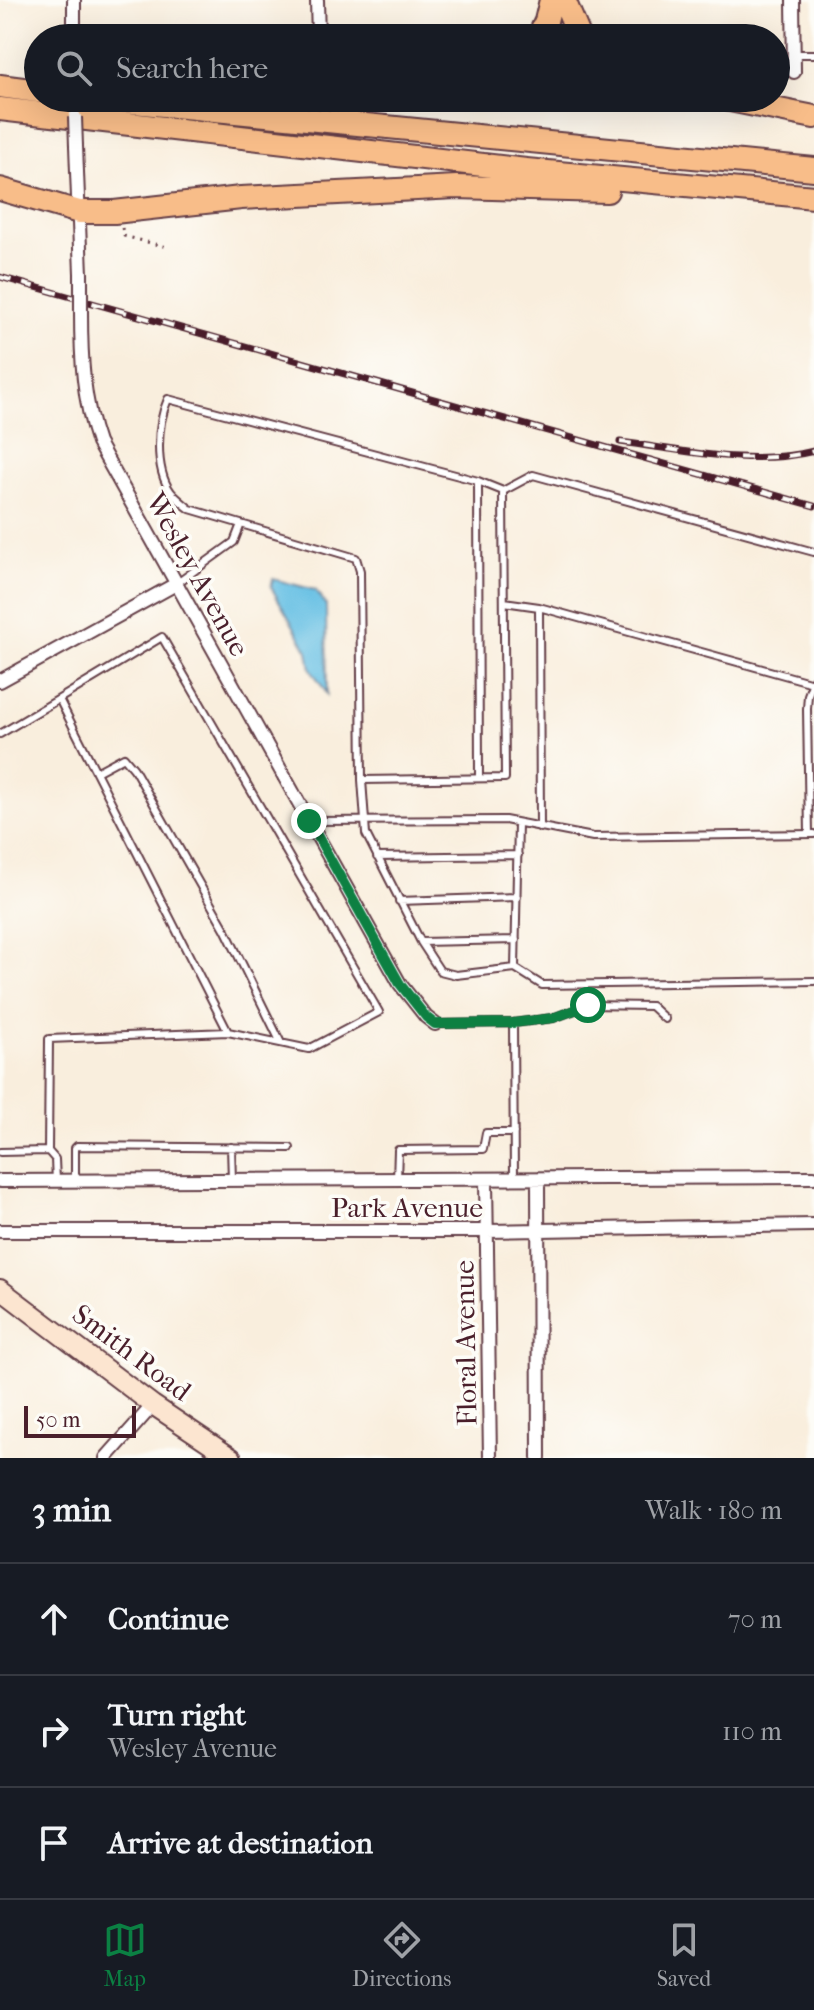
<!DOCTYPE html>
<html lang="en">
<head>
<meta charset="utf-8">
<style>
  :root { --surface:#171b24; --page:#20242c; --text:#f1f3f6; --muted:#9ea1a6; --line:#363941; --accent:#0b8043 }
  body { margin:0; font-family:"IM FELL French Canon",serif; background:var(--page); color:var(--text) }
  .scale { position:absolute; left:24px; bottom:20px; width:112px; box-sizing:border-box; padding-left:8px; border:4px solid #4a1f2b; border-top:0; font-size:22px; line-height:28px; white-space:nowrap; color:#4a1f2b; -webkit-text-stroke:6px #fdfcf7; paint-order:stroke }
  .stop { position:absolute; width:24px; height:24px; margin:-18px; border:6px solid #0b8043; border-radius:50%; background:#fff }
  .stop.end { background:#0b8043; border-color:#fff; box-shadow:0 2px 8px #0008 }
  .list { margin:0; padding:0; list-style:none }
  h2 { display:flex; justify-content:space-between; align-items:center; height:104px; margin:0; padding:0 32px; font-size:34px }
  h2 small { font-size:26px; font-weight:400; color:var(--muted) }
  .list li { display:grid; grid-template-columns:52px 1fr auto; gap:24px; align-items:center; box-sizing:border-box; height:112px; padding:0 32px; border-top:2px solid var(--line) }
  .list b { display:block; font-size:30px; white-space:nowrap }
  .list p { margin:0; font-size:26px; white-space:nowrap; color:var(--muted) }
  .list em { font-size:26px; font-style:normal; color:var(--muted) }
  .icon { flex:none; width:44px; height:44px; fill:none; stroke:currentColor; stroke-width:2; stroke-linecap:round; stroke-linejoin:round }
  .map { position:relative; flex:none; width:814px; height:1458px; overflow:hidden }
  .search { position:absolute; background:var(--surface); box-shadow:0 8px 32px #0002; left:24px; right:24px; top:24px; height:88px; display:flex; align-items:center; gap:20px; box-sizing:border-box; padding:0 28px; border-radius:44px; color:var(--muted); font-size:30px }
  .sheet { height:440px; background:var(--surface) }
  nav { display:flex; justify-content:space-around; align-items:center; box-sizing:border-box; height:112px; border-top:2px solid var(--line); background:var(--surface); font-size:22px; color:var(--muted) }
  nav a { display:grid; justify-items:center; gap:4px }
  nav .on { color:var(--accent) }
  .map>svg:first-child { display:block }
  .water { fill:#66c0e4; stroke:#587088; stroke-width:2 }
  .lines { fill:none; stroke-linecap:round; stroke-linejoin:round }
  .service-casing { stroke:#643e46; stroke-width:10 }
  .minor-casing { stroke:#643e46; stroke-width:16 }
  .secondary-casing { stroke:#643e46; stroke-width:22 }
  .motorway-casing { stroke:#643e46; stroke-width:26 }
  .path { stroke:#643e46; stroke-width:3; stroke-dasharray:2 6; stroke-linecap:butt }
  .service { stroke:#fff; stroke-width:6 }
  .minor { stroke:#fff; stroke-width:12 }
  .secondary { stroke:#fce5d0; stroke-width:18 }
  .motorway { stroke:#f8bd89; stroke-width:22 }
  .rail-casing { stroke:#4a1f2b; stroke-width:7 }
  .rail { stroke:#fdfcf7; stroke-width:4; stroke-dasharray:12; stroke-linecap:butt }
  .minor-bridge-casing { stroke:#643e46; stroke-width:16; stroke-linecap:butt }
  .minor-bridge { stroke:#fff; stroke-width:12 }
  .route { stroke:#0b8043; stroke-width:10 }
  .labels { text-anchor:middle; stroke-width:7; stroke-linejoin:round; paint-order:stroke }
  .street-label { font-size:28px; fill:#4a1f2b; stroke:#fdfcf7 }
</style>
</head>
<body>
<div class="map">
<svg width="814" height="1458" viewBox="0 0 814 1458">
  <rect width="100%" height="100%" fill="#fdfcf7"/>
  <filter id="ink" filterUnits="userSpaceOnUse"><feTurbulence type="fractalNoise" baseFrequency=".0125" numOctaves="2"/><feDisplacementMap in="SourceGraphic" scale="16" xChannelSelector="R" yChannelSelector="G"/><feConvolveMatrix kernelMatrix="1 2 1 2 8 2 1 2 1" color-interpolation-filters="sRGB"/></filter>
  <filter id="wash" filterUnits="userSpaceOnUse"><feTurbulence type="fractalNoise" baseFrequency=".006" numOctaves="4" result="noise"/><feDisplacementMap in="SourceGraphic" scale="32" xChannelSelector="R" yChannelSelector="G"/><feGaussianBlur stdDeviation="1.8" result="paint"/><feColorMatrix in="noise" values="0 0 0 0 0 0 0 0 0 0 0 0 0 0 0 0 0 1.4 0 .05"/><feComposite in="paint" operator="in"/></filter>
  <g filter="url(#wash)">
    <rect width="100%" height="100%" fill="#f9eedd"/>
    <path class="water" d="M 273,579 L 315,590 L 326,605 L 327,694 L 311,669 L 308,651 L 271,587 Z"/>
  </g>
  <g filter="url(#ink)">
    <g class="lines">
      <defs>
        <path id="service" d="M 794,54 L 814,54
          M 478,481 L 479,778
          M 176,584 L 234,542 L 241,524
          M 504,602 L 539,607 L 813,683
          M 539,607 L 540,828
          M 59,699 L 162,637 L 379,1012 L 309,1049 L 228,1032
          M 0,734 L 59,699 L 228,1032 L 49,1039 L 48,1151
          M 96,772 L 124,757 L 134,769 L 225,929 L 281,1043
          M 362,780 L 360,571 L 356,558 L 190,509 C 184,504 176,498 171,492 C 154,468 157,424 168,399 L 478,481 L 503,491
          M 309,821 L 505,820 L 593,837 L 814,834
          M 518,823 L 515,968 L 542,985 L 814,981
          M 809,834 L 807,709 L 808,695 L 814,679
          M 377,857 L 518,855
          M 399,901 L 517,897
          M 421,942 L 516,940
          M 515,968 L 456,975 L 440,971 L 421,942 L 366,834 L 362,780 L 505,778 L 503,491 L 533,475 L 814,552
          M 513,1023 L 514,1179
          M 435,1024 L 513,1023 L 553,1018 L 588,1005 L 651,1006 L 665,1019
          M 231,1147 L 232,1180
          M 0,1152 L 48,1151 L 55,1159 L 56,1181
          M 75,1180 L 75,1148 L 77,1146 L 290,1148
          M 397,1180 L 398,1150 L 483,1149 L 486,1133 L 514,1133"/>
        <path id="minor" d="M 74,0 L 74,38
          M 317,0 L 318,38
          M 793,0 L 794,72
          M 75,98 L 75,117
          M 76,146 L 81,274
          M 81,312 C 81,358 83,400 98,443 L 400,984 L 426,1017 L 435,1024
          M 0,681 L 176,584
          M 486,1180 L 490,1458
          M 538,1180 L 539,1458
          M 0,1181 L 814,1177
          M 0,1231 L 487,1231 L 814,1225
          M 106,1458 L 153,1405"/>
        <path id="secondary" d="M 0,1289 L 153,1405 L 232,1458"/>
        <path id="motorway" d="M 564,0 L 580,38
          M 538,38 L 546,21 L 551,0
          M 0,86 L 38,91
          M 93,98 L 814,169
          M 720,98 L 814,117
          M 0,109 L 526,170 L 814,197
          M 0,189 L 79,212 L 114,212 L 241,198 L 456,187 L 607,191"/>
      </defs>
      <use href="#service" class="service-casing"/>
      <use href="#minor" class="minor-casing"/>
      <use href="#secondary" class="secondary-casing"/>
      <use href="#motorway" class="motorway-casing"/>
      <path class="path" d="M 122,228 L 124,236 L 170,248"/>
      <use href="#service" class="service"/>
      <use href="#minor" class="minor"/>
      <use href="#secondary" class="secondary"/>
      <use href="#motorway" class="motorway"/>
      <defs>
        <path id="rail" d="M 0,277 L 814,506
          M 620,442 C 684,450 750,467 814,451"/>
      </defs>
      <use href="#rail" class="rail-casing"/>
      <use href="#rail" class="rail"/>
      <defs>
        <path id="minor-bridge" d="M 75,117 L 76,146
          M 81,274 L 81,312"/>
      </defs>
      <use href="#minor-bridge" class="minor-bridge-casing"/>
      <use href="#minor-bridge" class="minor-bridge"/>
    </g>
  </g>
  <g class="lines" filter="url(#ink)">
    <path class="route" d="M 309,821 L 400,984 L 426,1017 L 435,1024 L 513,1023 L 553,1018 L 588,1005"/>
  </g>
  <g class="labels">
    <g class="street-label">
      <text transform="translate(198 574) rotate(61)" y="10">Wesley Avenue</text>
      <text x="407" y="1217">Park Avenue</text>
      <text transform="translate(465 1343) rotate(-91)" y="10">Floral Avenue</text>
      <text transform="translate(132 1352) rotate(37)" y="10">Smith Road</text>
    </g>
  </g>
</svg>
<div class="scale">50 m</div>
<div class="stop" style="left:588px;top:1005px"></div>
<div class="stop end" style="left:309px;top:821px"></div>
<div class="search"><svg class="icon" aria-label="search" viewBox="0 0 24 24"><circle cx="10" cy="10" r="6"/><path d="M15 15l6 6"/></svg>Search here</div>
</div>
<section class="sheet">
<h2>3 min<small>Walk · 180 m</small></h2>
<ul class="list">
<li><svg class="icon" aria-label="ahead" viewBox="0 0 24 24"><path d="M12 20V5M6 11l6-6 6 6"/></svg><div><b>Continue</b></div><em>70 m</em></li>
<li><svg class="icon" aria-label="right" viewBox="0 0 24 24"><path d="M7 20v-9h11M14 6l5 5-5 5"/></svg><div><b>Turn right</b><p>Wesley Avenue</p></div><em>110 m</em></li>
<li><svg class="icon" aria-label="arrive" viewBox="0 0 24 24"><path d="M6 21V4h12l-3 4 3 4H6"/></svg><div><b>Arrive at destination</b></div></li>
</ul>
</section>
<nav>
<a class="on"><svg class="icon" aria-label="map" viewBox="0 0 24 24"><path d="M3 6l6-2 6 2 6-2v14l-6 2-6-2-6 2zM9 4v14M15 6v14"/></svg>Map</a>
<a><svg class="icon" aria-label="directions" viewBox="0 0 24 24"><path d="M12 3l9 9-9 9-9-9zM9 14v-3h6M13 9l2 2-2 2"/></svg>Directions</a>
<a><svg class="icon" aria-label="saved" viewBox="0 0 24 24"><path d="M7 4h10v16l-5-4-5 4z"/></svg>Saved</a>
</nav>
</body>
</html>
